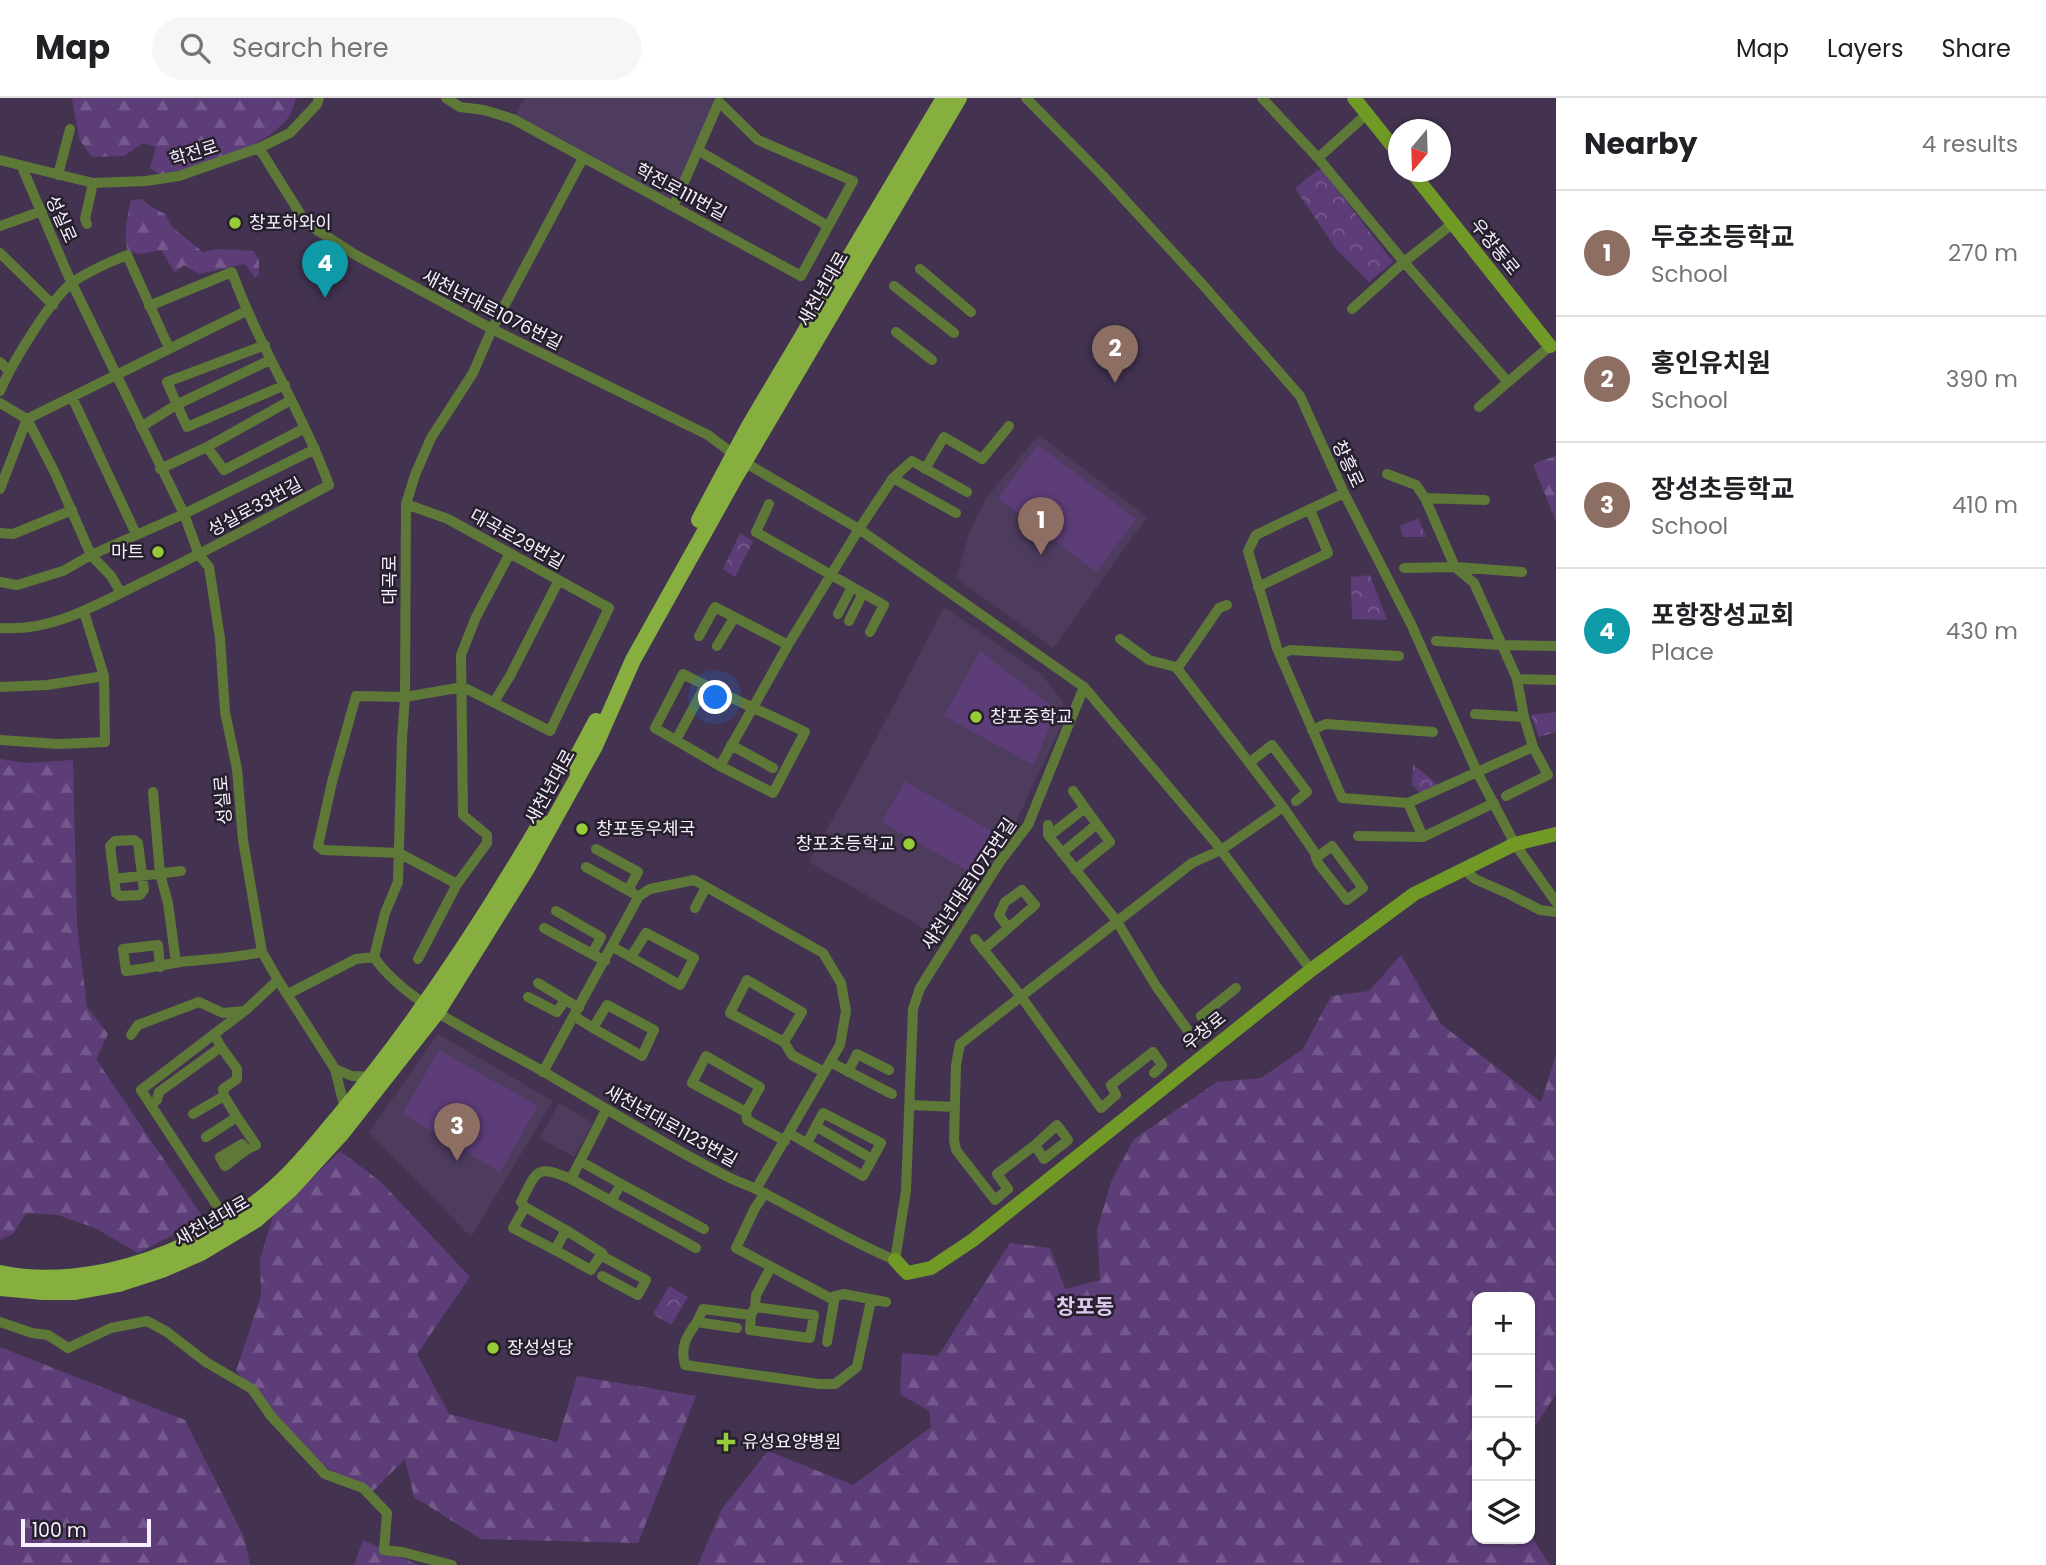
<!DOCTYPE html>
<html lang="en">
<head>
<meta charset="utf-8">
<style>
  :root { --surface:#fff; --page:#f6f6f6; --text:#202124; --muted:#757577; --line:#e0e0e0; --accent:#566e2d }
  body { margin:0; font-family:Poppins,"Noto Sans KR",sans-serif; background:var(--page); color:var(--text) }
  .controls { position:absolute; right:21px; bottom:21px; display:grid; overflow:hidden; border-radius:14px; box-shadow:0 2px 5px #0004 }
  .controls button { width:63px; height:63px; display:grid; place-items:center; padding:0; border:0; border-bottom:2px solid var(--line); background:var(--surface); color:var(--text); font:35px sans-serif }
  .compass { position:absolute; left:1388px; top:21px; width:63px; height:63px; border-radius:50%; background:var(--surface); box-shadow:0 2px 5px #0004; rotate:199deg }
  .scale { position:absolute; left:21px; bottom:18px; width:130px; box-sizing:border-box; padding-left:7px; border:4px solid #f7efff; border-top:0; font-size:19px; line-height:24px; white-space:nowrap; color:#f7efff; -webkit-text-stroke:5px #261f2c; paint-order:stroke }
  .you { position:absolute; left:716px; top:600px; width:24px; height:24px; margin:-18px; border:5px solid #fff; border-radius:50%; background:#1a73e8; box-shadow:0 0 0 10px #1a73e833 }
  .badge { display:grid; place-items:center; width:46px; height:46px; border-radius:50%; background:var(--accent); color:#fff; font-size:23px; font-weight:700 }
  .pin { position:absolute; translate:-50% -58px; filter:drop-shadow(0 2px 4px #0008) }
  .pin::after { content:''; position:absolute; top:37px; width:24px; height:21px; background:inherit; clip-path:polygon(0 0,100% 0,50% 100%) }
  .list { margin:0; padding:0; list-style:none }
  h2 { display:flex; justify-content:space-between; align-items:center; height:91px; margin:0; padding:0 28px; font-size:30px }
  h2 small { font-size:23px; font-weight:400; color:var(--muted) }
  .list li { display:grid; grid-template-columns:46px 1fr auto; gap:21px; align-items:center; box-sizing:border-box; height:126px; padding:0 28px; border-top:2px solid var(--line) }
  .list b { display:block; font-size:26px; white-space:nowrap }
  .list p { margin:0; font-size:23px; white-space:nowrap; color:var(--muted) }
  .list em { font-size:23px; font-style:normal; color:var(--muted) }
  .icon { flex:none; width:38px; height:38px; fill:none; stroke:currentColor; stroke-width:2; stroke-linecap:round; stroke-linejoin:round }
  .map { position:relative; flex:none; width:1556px; height:1467px; overflow:hidden }
  header { display:flex; align-items:center; gap:42px; box-sizing:border-box; height:98px; padding:0 35px; background:var(--surface); border-bottom:2px solid var(--line) }
  header strong { font-size:33px }
  nav { display:flex; gap:38px; margin-inline-start:auto; font-size:24px }
  .search { width:490px; height:63px; background:var(--page); display:flex; align-items:center; gap:18px; box-sizing:border-box; padding:0 24px; border-radius:38px; color:var(--muted); font-size:26px }
  main { display:flex }
  aside { flex:1; background:var(--surface) }
  .map>svg:first-child { display:block }
  .built { fill:#4e3c5f }
  .forest { fill:url(#forest-firs) }
  .park { fill:url(#park-crowns) }
  .pitch { fill:#5d3d78 }
  .lines { fill:none; stroke-linecap:round; stroke-linejoin:round }
  .minor { stroke:#5e7837; stroke-width:10 }
  .secondary { stroke:#719926; stroke-width:14 }
  .primary { stroke:#86af40; stroke-width:16 }
  .poi-dot { fill:#97cc38; stroke:#261f2c; stroke-width:2.5 }
  .labels { text-anchor:middle; stroke-width:5; stroke-linejoin:round; paint-order:stroke }
  .street-label { font-size:18px; fill:#f7efff; stroke:#261f2c }
  .poi-label { font-size:18px; fill:#f7efff; stroke:#261f2c; text-anchor:start }
  .quarter-label { font-size:21px; font-weight:bold; fill:#ddcaf0; stroke:#261f2c }
</style>
</head>
<body>
<header>
<strong>Map</strong>
<div class="search"><svg class="icon" aria-label="search" viewBox="0 0 24 24"><circle cx="10" cy="10" r="6"/><path d="M15 15l6 6"/></svg>Search here</div>
<nav><a>Map</a><a>Layers</a><a>Share</a></nav>
</header>
<main>
<div class="map">
<svg width="1556" height="1467" viewBox="0 0 1556 1467">
  <defs>
    <pattern id="forest-firs" width="22" height="20" patternUnits="userSpaceOnUse" patternTransform="scale(1.75)"><rect width="22" height="20" fill="#5d3d78"/><path d="M5 1l3.5 6h-7zM16 11l3.5 6h-7z" fill="#75598c"/></pattern>
    <pattern id="park-crowns" width="20" height="18" patternUnits="userSpaceOnUse" patternTransform="scale(1.75)"><rect width="20" height="18" fill="#5d3d78"/><path d="M2 6a3 3 0 1 1 6 0M12 15a3 3 0 1 1 6 0" fill="none" stroke="#75598c"/></pattern>
  </defs>
  <rect width="100%" height="100%" fill="#433351"/>
  <path class="built" d="M 525,0 L 717,0 L 674,107 L 513,21 Z
    M 1039,337 L 1147,419 L 1053,550 L 956,480 L 970,433 L 986,400 Z
    M 944,509 L 1042,577 L 1063,604 L 1064,621 L 1014,728 L 980,771 L 935,837 L 809,764 L 869,655 Z
    M 438,936 L 553,1003 L 471,1139 L 369,1034 Z
    M 559,1005 L 593,1025 L 574,1059 L 540,1040 Z"/>
  <path class="forest" d="M 72,0 L 296,0 C 294,6 292,15 288,20 C 260,54 200,67 160,77 L 150,70 L 156,49 L 143,45 L 124,58 L 92,59 L 79,41 Z
    M 142,101 L 150,108 L 165,116 L 173,130 L 203,154 L 217,151 L 253,153 L 259,162 L 259,176 L 255,180 L 245,166 L 199,176 L 184,167 L 175,175 L 161,152 L 143,156 L 128,154 C 123,135 127,121 131,102 Z
    M 1556,358 L 1556,424 L 1533,366 Z
    M 0,661 L 26,665 L 73,662 L 77,828 L 87,909 L 108,936 L 96,961 L 204,1121 L 138,1155 L 95,1130 L 58,1117 L 26,1115 L 13,1136 L 0,1142 Z
    M 1401,857 L 1441,926 L 1541,1004 L 1556,957 L 1556,1296 L 1530,1336 L 1530,1199 L 1477,1199 L 1477,1441 L 1530,1441 L 1530,1436 L 1550,1467 L 698,1467 L 721,1412 L 768,1353 L 853,1387 L 931,1329 L 929,1313 L 900,1296 L 902,1255 L 938,1258 L 1010,1145 L 1050,1150 L 1065,1191 L 1100,1182 L 1097,1132 L 1111,1084 L 1134,1041 L 1217,984 L 1261,980 L 1303,951 L 1331,898 L 1369,893 Z
    M 340,1053 L 381,1084 L 470,1179 L 417,1256 L 449,1316 L 557,1344 L 577,1278 L 696,1298 L 638,1445 L 481,1441 L 414,1399 L 405,1361 L 372,1394 L 324,1368 L 236,1273 L 261,1197 L 260,1161 L 273,1118 Z
    M 0,1249 L 185,1322 L 244,1439 L 250,1467 L 0,1467 Z
    M 363,1442 L 418,1467 L 354,1467 Z"/>
  <path class="park" d="M 1322,72 L 1393,164 L 1369,184 L 1336,151 L 1295,90 L 1316,73 Z
    M 1418,420 L 1426,439 L 1403,439 L 1400,428 Z
    M 740,435 L 753,443 L 735,479 L 723,471 Z
    M 1370,477 L 1387,522 L 1352,521 L 1351,479 Z
    M 1556,614 L 1556,634 L 1539,639 L 1531,617 Z
    M 1413,666 L 1438,687 L 1421,695 L 1412,687 Z
    M 669,1188 L 688,1199 L 671,1227 L 653,1216 Z"/>
  <path class="pitch" d="M 1038,347 L 1136,421 L 1096,474 L 998,400 Z
    M 980,553 L 1053,609 L 1055,617 L 1033,667 L 944,618 Z
    M 905,683 L 993,734 L 970,774 L 882,724 Z
    M 439,952 L 538,1008 L 500,1074 L 402,1016 Z"/>
  <g class="lines">
    <path class="minor" d="M 446,0 L 460,9 L 484,12 L 513,21 L 801,178 L 853,83 L 758,42 L 719,4 L 674,107
      M 1026,0 L 1102,77 L 1203,187 L 1300,298 L 1344,395 L 1411,526 L 1477,674 L 1515,746 L 1556,804
      M 1262,0 L 1318,60 L 1404,164 L 1507,283
      M 259,50 L 306,125 L 354,156 L 492,231 L 708,337 L 744,364 L 859,431 L 1084,589 L 1215,744 L 1311,872
      M 699,53 L 828,128
      M 583,60 L 492,231 L 473,275 L 431,340 L 415,377 L 406,406 L 405,599 L 402,641 L 398,784 L 385,815 L 374,859 C 405,906 494,945 544,974 C 605,1010 665,1047 728,1079 C 738,1084 748,1087 758,1092 C 804,1115 847,1142 895,1162 L 906,1093 L 913,911 L 920,890 L 999,765 L 1028,727 L 1084,589
      M 1318,60 L 1368,15
      M 0,62 L 93,85 L 146,83 L 179,78 L 259,50 L 290,35 L 317,6 L 319,0
      M 22,69 L 68,177 L 184,416 L 199,457 L 209,469 L 220,540 L 225,614 L 237,671 L 243,742 L 262,854 L 278,882 L 335,971 L 345,1011
      M 58,77 L 70,31
      M 87,126 L 85,121 L 93,85
      M 0,128 L 42,113
      M 0,155 L 53,207
      M 920,171 L 971,214
      M 894,188 L 954,235
      M 1352,211 L 1404,164 L 1452,126
      M 896,234 L 932,262
      M 265,247 L 167,284 L 187,329 L 285,287
      M 0,264 L 9,273
      M 0,293 C 11,267 51,200 73,184 C 89,173 110,164 127,157 L 169,250
      M 72,299 L 136,436
      M 0,305 L 27,321 L 55,375 L 91,457 L 111,478 L 121,495
      M 1479,309 L 1550,248
      M 141,329 L 176,307 L 270,262
      M 207,349 L 224,372 L 305,330
      M 160,371 L 207,349 L 291,302
      M 925,371 L 944,339 L 982,361 L 1009,328
      M 1387,376 L 1416,387 L 1425,400 L 1485,402
      M 893,380 L 912,363 L 967,394
      M 0,391 L 27,321 L 246,213
      M 1344,395 L 1256,437 L 1248,453 L 1277,550 L 1342,700 L 1408,705 L 1533,649 L 1524,619
      M 406,406 L 448,421 L 609,510 L 550,633 L 463,589 L 405,599 L 356,598 L 332,684 L 318,748 L 323,752 L 399,755 L 457,786
      M 769,406 L 756,434 L 884,507 L 870,534
      M 0,435 L 13,436 L 72,412
      M 1456,469 L 1522,474
      M 1404,470 L 1455,469 L 1425,400
      M 0,484 L 17,487 L 63,473 L 91,457 L 184,416 L 315,351
      M 1258,489 L 1328,455 L 1310,412
      M 838,516 L 852,489
      M 849,523 L 863,495
      M 0,530 C 53,534 98,506 145,483 C 207,453 268,420 329,387 C 302,313 258,247 232,174 L 149,208
      M 699,538 L 715,509 L 788,547
      M 1120,541 L 1149,562 L 1176,569 L 1283,709 L 1315,755 L 1318,765 L 1347,802 L 1363,790 L 1332,748 L 1316,760
      M 1436,543 L 1502,547 L 1474,485 L 1455,469
      M 717,548 L 734,520
      M 1556,548 L 1502,547 L 1517,581 L 1556,582
      M 1280,557 L 1290,552 L 1399,558
      M 1177,571 L 1219,510 L 1227,507
      M 0,589 L 47,587 L 104,578
      M 494,604 L 510,578 L 559,482
      M 1475,616 L 1524,619 L 1517,581
      M 1312,632 L 1326,626 L 1433,634
      M 0,642 L 58,646 L 105,644 L 104,578 L 84,514
      M 676,642 L 705,588
      M 731,647 L 773,670
      M 1249,665 L 1272,647 L 1307,694 L 1296,703
      M 720,668 L 655,630 L 683,576 C 723,597 764,614 805,634 L 773,695 L 720,668 L 788,547 L 859,431 L 893,380 L 956,415
      M 153,694 L 160,776 L 168,805 L 176,865
      M 1506,698 L 1548,677 L 1533,649
      M 1408,705 L 1423,739 L 1494,705
      M 1048,727 L 1048,737 L 1116,822 L 1156,888 L 1194,941 L 1209,930 L 1201,918 L 1236,890
      M 1049,738 L 1085,710 L 1073,693
      M 1358,738 L 1423,739
      M 134,742 L 138,745 L 144,792 L 140,797 L 120,798 L 116,795 L 110,748 L 115,743 Z
      M 596,751 L 638,774 L 628,792
      M 1062,755 L 1097,726
      M 586,769 L 633,795
      M 1463,770 L 1475,781 L 1509,796 L 1540,812 L 1556,814
      M 1075,772 L 1110,744 L 1085,710
      M 114,781 L 181,773
      M 695,810 L 706,789
      M 556,813 L 601,839 L 592,856
      M 544,830 L 605,863
      M 975,841 L 1020,897 L 1101,1010 L 1116,997 L 1111,987 L 1153,954 L 1162,967 L 1154,975
      M 613,849 L 680,887 L 694,860 L 646,835 L 631,859
      M 983,852 L 1035,807 L 1022,792 L 1005,804 L 999,817 L 1008,830
      M 418,861 L 457,786 L 487,745 L 487,737 L 463,717 L 461,557 L 476,519 L 510,455
      M 160,869 L 158,847 L 123,851 L 126,873 C 144,871 162,867 180,864 C 208,861 235,860 262,854
      M 538,885 L 579,910
      M 288,896 L 356,861 L 374,859
      M 528,899 L 557,914 L 565,902
      M 574,918 L 593,930 L 607,907 L 654,932 L 642,958 L 593,930
      M 131,937 L 138,927 L 199,904 L 223,915 L 244,913
      M 784,944 L 730,915 L 747,882 L 802,914 L 784,944 L 792,957 L 824,974
      M 830,964 L 892,996
      M 335,971 L 352,978 L 374,979
      M 543,974 L 639,798 L 650,791 L 694,782 L 823,855 L 841,885 L 846,913 L 840,947 L 756,1091
      M 848,974 L 857,956 L 889,972
      M 151,1007 L 157,1002 L 159,994 L 221,949 L 214,936
      M 911,1007 L 955,1009
      M 746,1014 L 692,985 L 706,958 L 760,989 L 746,1014 L 747,1022 L 785,1043
      M 193,1016 L 224,998 L 223,991 L 237,981 L 237,971 L 221,949
      M 237,1019 L 256,1047 L 246,1052 L 242,1046 L 220,1059 L 225,1068 L 246,1052
      M 817,1029 L 872,1061
      M 789,1035 L 863,1078 L 881,1045 L 823,1015 L 807,1045
      M 206,1039 L 237,1019 L 224,998
      M 1035,1047 L 1057,1027 L 1068,1042 L 1044,1061 L 1035,1047 L 997,1076 L 1008,1091 L 995,1102 L 956,1052 L 954,1042 L 956,967 L 960,946 L 1192,765 L 1221,752 L 1283,709
      M 621,1086 L 580,1063 L 571,1081 L 696,1150
      M 765,1095 L 755,1110 L 736,1150 L 830,1200 L 843,1196 L 886,1204
      M 611,1103 L 621,1086 L 704,1131
      M 525,1109 L 513,1130 L 555,1152 L 566,1132
      M 227,1123 L 141,992 L 247,911 L 278,882
      M 555,1152 L 591,1172 L 602,1155
      M 602,1178 L 638,1197 L 646,1182 L 604,1159 L 602,1155 L 566,1132 L 525,1109 L 521,1104 C 537,1072 536,1066 571,1081 L 606,1012
      M 755,1209 L 751,1217 L 750,1232 L 810,1240 L 814,1217 L 755,1209 L 756,1197 L 771,1169
      M 0,1224 L 32,1235 L 48,1237 L 68,1250 L 111,1230 L 147,1223 L 167,1234 L 206,1264 L 252,1291 L 271,1318 L 325,1376 L 363,1390 L 387,1415 L 384,1452 L 402,1454 L 452,1467
      M 697,1224 C 686,1239 680,1249 685,1267 L 819,1286 L 835,1286 L 857,1269 L 871,1202
      M 737,1230 L 697,1224 L 703,1211 L 751,1217
      M 827,1244 L 835,1198"/>
    <path class="secondary" d="M 1354,0 L 1398,55
      M 1412,74 L 1550,248
      M 895,1162 L 907,1175 L 931,1170 L 973,1142 L 1311,872 L 1414,796 L 1515,746 L 1556,736"/>
    <path class="primary" d="M 699,422 L 749,328 L 944,0
      M 572,668 L 596,623
      M 0,1175 C 93,1195 211,1149 279,1085 C 301,1065 320,1040 339,1018 C 415,927 481,827 541,724
      M 0,1190 L 43,1194 L 75,1194 L 119,1186 L 162,1172 L 201,1155 L 256,1122 L 290,1092 L 342,1035 L 438,913 L 526,772 L 595,648 L 633,562 L 733,383 L 959,0"/>
  </g>
  <g class="poi-dot">
    <circle cx="235" cy="125" r="7"/>
    <circle cx="158" cy="454" r="7"/>
    <circle cx="976" cy="619" r="7"/>
    <circle cx="582" cy="731" r="7"/>
    <circle cx="909" cy="746" r="7"/>
    <circle cx="493" cy="1250" r="7"/>
    <path d="M722.5 1333.5h7v7h7v7h-7v7h-7v-7h-7v-7h7z"/>
  </g>
  <g class="labels">
    <g class="street-label">
      <text transform="translate(194 55) rotate(-17)" y="6">학전로</text>
      <text transform="translate(681 94) rotate(28)" y="6">학전로111번길</text>
      <text transform="translate(61 121) rotate(66)" y="6">성실로</text>
      <text transform="translate(1495 149) rotate(51)" y="6">우창동로</text>
      <text transform="translate(823 191) rotate(-60)" y="6">새천년대로</text>
      <text transform="translate(492 212) rotate(27)" y="6">새천년대로1076번길</text>
      <text transform="translate(1348 366) rotate(65)" y="6">창흥로</text>
      <text transform="translate(255 409) rotate(-28)" y="6">성실로33번길</text>
      <text transform="translate(517 441) rotate(29)" y="6">대곡로29번길</text>
      <text transform="translate(390 482) rotate(-90)" y="6">대곡로</text>
      <text transform="translate(550 689) rotate(-61)" y="6">새천년대로</text>
      <text transform="translate(223 702) rotate(-95)" y="6">성실로</text>
      <text transform="translate(969 786) rotate(-56)" y="6">새천년대로1075번길</text>
      <text transform="translate(1204 933) rotate(-39)" y="6">우창로</text>
      <text transform="translate(671 1028) rotate(29)" y="6">새천년대로1123번길</text>
      <text transform="translate(212 1123) rotate(-30)" y="6">새천년대로</text>
    </g>
    <g class="poi-label">
      <text x="249" y="131">창포하와이</text>
      <text x="144" y="460" text-anchor="end">마트</text>
      <text x="990" y="625">창포중학교</text>
      <text x="596" y="737">창포동우체국</text>
      <text x="895" y="752" text-anchor="end">창포초등학교</text>
      <text x="507" y="1256">장성성당</text>
      <text x="742" y="1350">유성요양병원</text>
    </g>
    <g class="quarter-label">
      <text x="1085" y="1216">창포동</text>
    </g>
  </g>
</svg>
<div class="controls">
<button>+</button>
<button>−</button>
<button><svg class="icon" aria-label="locate" viewBox="0 0 24 24"><circle cx="12" cy="12" r="6"/><path d="M12 2v4M12 18v4M2 12h4M18 12h4"/></svg></button>
<button><svg class="icon" aria-label="layers" viewBox="0 0 24 24"><path d="M12 4l9 5-9 5-9-5zM3 14l9 5 9-5"/></svg></button>
</div>
<svg class="compass" viewBox="-18 -18 36 36"><path d="M0-13l5 13h-10z" fill="#e53935"/><path d="M0 13l5-13h-10z" fill="#757577"/></svg>
<div class="scale">100 m</div>
<div class="you"></div>
<div class="pin badge" style="left:1041px;top:457px;background:#8d6e63">1</div>
<div class="pin badge" style="left:1115px;top:285px;background:#8d6e63">2</div>
<div class="pin badge" style="left:457px;top:1063px;background:#8d6e63">3</div>
<div class="pin badge" style="left:325px;top:200px;background:#0f9aa8">4</div>
</div>
<aside>
<h2>Nearby<small>4 results</small></h2>
<ul class="list">
<li><span class="badge" style="background:#8d6e63">1</span><div><b>두호초등학교</b><p>School</p></div><em>270 m</em></li>
<li><span class="badge" style="background:#8d6e63">2</span><div><b>홍인유치원</b><p>School</p></div><em>390 m</em></li>
<li><span class="badge" style="background:#8d6e63">3</span><div><b>장성초등학교</b><p>School</p></div><em>410 m</em></li>
<li><span class="badge" style="background:#0f9aa8">4</span><div><b>포항장성교회</b><p>Place</p></div><em>430 m</em></li>
</ul>
</aside>
</main>
</body>
</html>
